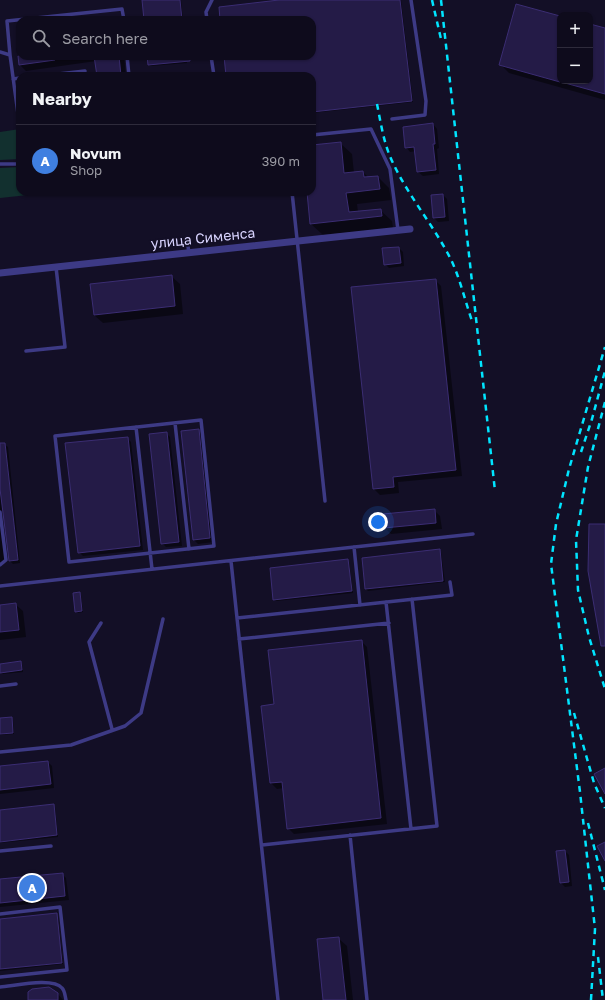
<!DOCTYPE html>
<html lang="en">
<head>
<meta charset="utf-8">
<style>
  :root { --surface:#0e0b1c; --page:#1c1929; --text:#f1f3f6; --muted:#9b9ba3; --line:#2e2b3b; --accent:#1a73e8 }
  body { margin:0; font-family:"Golos Text",sans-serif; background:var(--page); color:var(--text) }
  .controls { position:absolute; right:12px; top:12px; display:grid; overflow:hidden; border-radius:8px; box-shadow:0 1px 3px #0004 }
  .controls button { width:36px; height:36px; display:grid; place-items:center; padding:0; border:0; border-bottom:1px solid var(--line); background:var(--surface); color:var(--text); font:20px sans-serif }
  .you { position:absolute; left:378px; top:522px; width:14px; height:14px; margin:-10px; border:3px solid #fff; border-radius:50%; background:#1a73e8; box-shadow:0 0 0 6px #1a73e833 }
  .badge { display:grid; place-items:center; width:26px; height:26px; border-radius:50%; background:var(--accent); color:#fff; font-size:13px; font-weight:700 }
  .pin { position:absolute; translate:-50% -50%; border:2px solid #fff; box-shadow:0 1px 4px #0006 }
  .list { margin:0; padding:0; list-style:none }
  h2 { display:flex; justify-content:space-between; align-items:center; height:52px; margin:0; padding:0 16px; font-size:17px }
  h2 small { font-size:13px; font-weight:400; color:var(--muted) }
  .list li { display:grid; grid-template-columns:26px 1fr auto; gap:12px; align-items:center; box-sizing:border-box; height:72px; padding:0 16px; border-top:1px solid var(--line) }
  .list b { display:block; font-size:15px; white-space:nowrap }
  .list p { margin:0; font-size:13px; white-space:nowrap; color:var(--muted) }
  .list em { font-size:13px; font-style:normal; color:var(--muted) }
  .icon { flex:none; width:22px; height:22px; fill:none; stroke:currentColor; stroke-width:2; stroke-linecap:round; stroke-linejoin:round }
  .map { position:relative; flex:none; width:605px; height:1000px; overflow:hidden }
  .search { position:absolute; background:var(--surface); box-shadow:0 1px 3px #0004; left:16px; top:16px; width:300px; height:44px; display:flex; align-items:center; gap:10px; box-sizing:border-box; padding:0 14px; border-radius:12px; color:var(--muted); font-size:15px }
  .panel { position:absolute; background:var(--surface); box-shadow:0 1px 3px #0004; left:16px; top:72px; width:300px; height:124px; border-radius:12px }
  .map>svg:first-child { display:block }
  .green { fill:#12302f }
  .shadow { fill:#0007 }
  .building { fill:#241b47; stroke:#3b2d73 }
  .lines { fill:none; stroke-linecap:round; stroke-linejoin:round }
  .service { stroke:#3d3a85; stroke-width:3.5 }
  .minor { stroke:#3d3a85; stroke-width:7 }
  .rail { stroke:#00e5ff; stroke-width:2.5; stroke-dasharray:6 5; stroke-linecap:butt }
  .labels { text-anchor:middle; stroke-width:4; stroke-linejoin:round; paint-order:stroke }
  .street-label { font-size:14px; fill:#d9d4ff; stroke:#130f26 }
</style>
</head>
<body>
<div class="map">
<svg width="605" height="1000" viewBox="0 0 605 1000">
  <rect width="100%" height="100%" fill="#130f26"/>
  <path class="green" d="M 20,129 L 20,159 L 0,160 L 0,132 Z
    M 20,167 L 20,192 L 28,192 L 28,195 L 0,198 L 0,168 Z"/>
  <path class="shadow" d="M 143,0 L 181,0 L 183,20 L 145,20 Z
    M 288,0 L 401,0 L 413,102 L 312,113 L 312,76 L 227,76 L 225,56 L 312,56 L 312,20 L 221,20 Z
    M 560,17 L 560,81 L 590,81 L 590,25 L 605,29 L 605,100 L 509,73 L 501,65 Z
    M 20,34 L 20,56 L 124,56 L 126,76 L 98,76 L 96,61 L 26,71 L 20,65 L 16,35 Z
    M 148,56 L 187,56 L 187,63 L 151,66 L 149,65 Z
    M 433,124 L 437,129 L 439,148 L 437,149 L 439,174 L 423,176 L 418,172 L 416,151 L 410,152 L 406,147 Z
    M 340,143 L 352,154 L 354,173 L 363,172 L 369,178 L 378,177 L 389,188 L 391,200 L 357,204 L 358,212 L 380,210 L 392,221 L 393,228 L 323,235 L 311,224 L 308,192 L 312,192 L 312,146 Z
    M 443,195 L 447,199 L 449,221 L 438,222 L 434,218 Z
    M 399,248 L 403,252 L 404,266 L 389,268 L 385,264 Z
    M 171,276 L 180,284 L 183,314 L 103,323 L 94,315 Z
    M 435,280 L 441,286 L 462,476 L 398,482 L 399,493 L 380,495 L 374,489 Z
    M 198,430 L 202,434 L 213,542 L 198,544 L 194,540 Z
    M 166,433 L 170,437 L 182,546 L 166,547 L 162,543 Z
    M 127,438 L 131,442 L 143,550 L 83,556 L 79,552 Z
    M 4,444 L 8,447 L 20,563 L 13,564 L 10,561 L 4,511 L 1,513 L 0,515 L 0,445 Z
    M 434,510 L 440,516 L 442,529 L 391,534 L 385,528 Z
    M 0,519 L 5,562 L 0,562 Z
    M 440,550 L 441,552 L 445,582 L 368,591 L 366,589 L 363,559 Z
    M 348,560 L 349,562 L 353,593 L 276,601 L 274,599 Z
    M 79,593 L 81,595 L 83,612 L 78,613 L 76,611 Z
    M 15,604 L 23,611 L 26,637 L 0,640 L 0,606 Z
    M 361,641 L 367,647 L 387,824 L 294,834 L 288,828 L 284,788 L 277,789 L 271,783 L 275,705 Z
    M 21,662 L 22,664 L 23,672 L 3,674 L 1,673 Z
    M 11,718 L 13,720 L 14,734 L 0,735 L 0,719 Z
    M 48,762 L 52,766 L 54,788 L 0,794 L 0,767 Z
    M 53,805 L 55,807 L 58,837 L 0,843 L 0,811 Z
    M 565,851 L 569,855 L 572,886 L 565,887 L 561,883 Z
    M 62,874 L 66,878 L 69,900 L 0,907 L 0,880 Z
    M 56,914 L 58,916 L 63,964 L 0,971 L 0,920 Z
    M 338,938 L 347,946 L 353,1000 L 324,1000 Z
    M 57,993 L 63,1000 L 29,1000 Z"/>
  <path class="building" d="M 142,0 L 180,0 L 182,20 L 144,20 Z
    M 279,0 L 400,0 L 412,101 L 312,112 L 312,76 L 226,76 L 224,56 L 312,56 L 312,20 L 220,20 L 219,7 Z
    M 516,4 L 560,16 L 560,82 L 499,65 Z
    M 590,24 L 605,28 L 605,94 L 565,83 L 565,81 L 590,81 Z
    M 18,56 L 55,56 L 55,60 L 19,65 Z
    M 94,56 L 119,56 L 121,76 L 97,76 Z
    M 147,56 L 190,56 L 190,61 L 148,65 Z
    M 433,123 L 435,144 L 433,144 L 436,170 L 417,172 L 414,147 L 405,148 L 403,127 Z
    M 341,142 L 344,173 L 363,171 L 364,177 L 378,176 L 380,189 L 346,193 L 349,212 L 381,209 L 382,216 L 310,224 L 307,192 L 312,192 L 312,145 Z
    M 443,194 L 445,217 L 433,218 L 431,195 Z
    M 399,247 L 401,263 L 384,265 L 382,248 Z
    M 172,275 L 175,306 L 94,315 L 90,284 Z
    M 436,279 L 456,470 L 393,477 L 394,487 L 373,489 L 351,287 Z
    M 199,429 L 210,538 L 193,540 L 181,431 Z
    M 167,432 L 179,542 L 161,544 L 149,434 Z
    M 128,437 L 140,546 L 78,553 L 65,443 Z
    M 0,443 L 5,443 L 18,560 L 9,561 L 0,489 Z
    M 435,509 L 436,523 L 384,528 L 383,514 Z
    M 589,524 L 605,524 L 605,646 L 601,646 L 588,571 Z
    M 440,549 L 443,581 L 365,589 L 362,558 Z
    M 348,559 L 352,591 L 273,600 L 270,568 Z
    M 80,592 L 82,611 L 75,612 L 73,593 Z
    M 16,603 L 19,630 L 0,632 L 0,605 Z
    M 362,640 L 381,818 L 287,829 L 282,782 L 270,783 L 261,706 L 274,704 L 268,650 Z
    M 21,661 L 22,670 L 0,673 L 0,664 Z
    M 12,717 L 13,733 L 0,734 L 0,718 Z
    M 48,761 L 51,784 L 0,790 L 0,766 Z
    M 605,768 L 605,794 L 594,774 Z
    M 54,804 L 57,835 L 0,842 L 0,810 Z
    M 605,842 L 605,861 L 597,846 Z
    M 565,850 L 569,882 L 560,883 L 556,851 Z
    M 63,873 L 65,896 L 0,903 L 0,879 Z
    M 57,913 L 62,963 L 0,969 L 0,919 Z
    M 339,937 L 346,1000 L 323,1000 L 317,939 Z
    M 49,987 L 58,993 L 58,1000 L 28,1000 L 28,992 L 32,989 Z"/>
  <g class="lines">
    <path class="service" d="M 207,20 L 206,12 L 212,0
      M 0,52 L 10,55 L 18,114 L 20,121
      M 10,55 L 7,21 L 122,9 L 124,20
      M 127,56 L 129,76
      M 211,56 L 214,76
      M 40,76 L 85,71
      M 13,79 L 20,78
      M 392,119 L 425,115 L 426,101 L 411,0
      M 312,135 L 371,129 L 390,169 L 398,230
      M 0,164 L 20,164
      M 292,192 L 325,501
      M 187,240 L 189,253
      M 26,351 L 65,347 L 56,267
      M 201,420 L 214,546 L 69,562 L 55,436 Z
      M 175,423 L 189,549
      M 136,427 L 152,569
      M 0,512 L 6,560 L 0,565
      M 354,547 L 360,605
      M 231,561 L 237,618 L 452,595 L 450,582
      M 0,586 L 473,534
      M 386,602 L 411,829
      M 237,618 L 278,1000
      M 101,623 L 89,642 L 112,729
      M 239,639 L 389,623
      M 0,686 L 16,684
      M 0,752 L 71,745 L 125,726 L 141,713 L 163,619
      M 350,835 L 367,1000
      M 262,845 L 437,826 L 412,599
      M 0,851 L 51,846
      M 0,914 L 60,907 L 67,970 L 0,977
      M 0,987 C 14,986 53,977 62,988 C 65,991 65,996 66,1000"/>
    <path class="minor" d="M 0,273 L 410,229"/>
    <path class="rail" d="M 432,0 L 441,39
      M 441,0 L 495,491
      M 377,104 C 381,124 384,145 393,163 C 408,195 430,221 447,252 C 459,273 464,298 472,321
      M 605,402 L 588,467 L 576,540 L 578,590 L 589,637 L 605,689
      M 581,452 L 592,419 L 605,371
      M 574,713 L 594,783 L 605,808
      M 588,823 L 605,890
      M 598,957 L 603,1000
      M 591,1000 L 595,929 L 580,792 L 551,564 L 556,524 L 569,469 L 605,347"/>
  </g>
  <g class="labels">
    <g class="street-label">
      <text transform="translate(203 238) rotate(-6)" y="5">улица Сименса</text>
    </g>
  </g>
</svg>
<div class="controls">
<button>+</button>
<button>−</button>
</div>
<div class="you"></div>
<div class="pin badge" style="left:32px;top:888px;background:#3f7fe0">A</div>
<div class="search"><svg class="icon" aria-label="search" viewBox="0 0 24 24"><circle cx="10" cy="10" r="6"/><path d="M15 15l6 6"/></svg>Search here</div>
<section class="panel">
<h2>Nearby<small></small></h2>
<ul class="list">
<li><span class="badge" style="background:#3f7fe0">A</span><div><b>Novum</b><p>Shop</p></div><em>390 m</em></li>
</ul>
</section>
</div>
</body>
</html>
